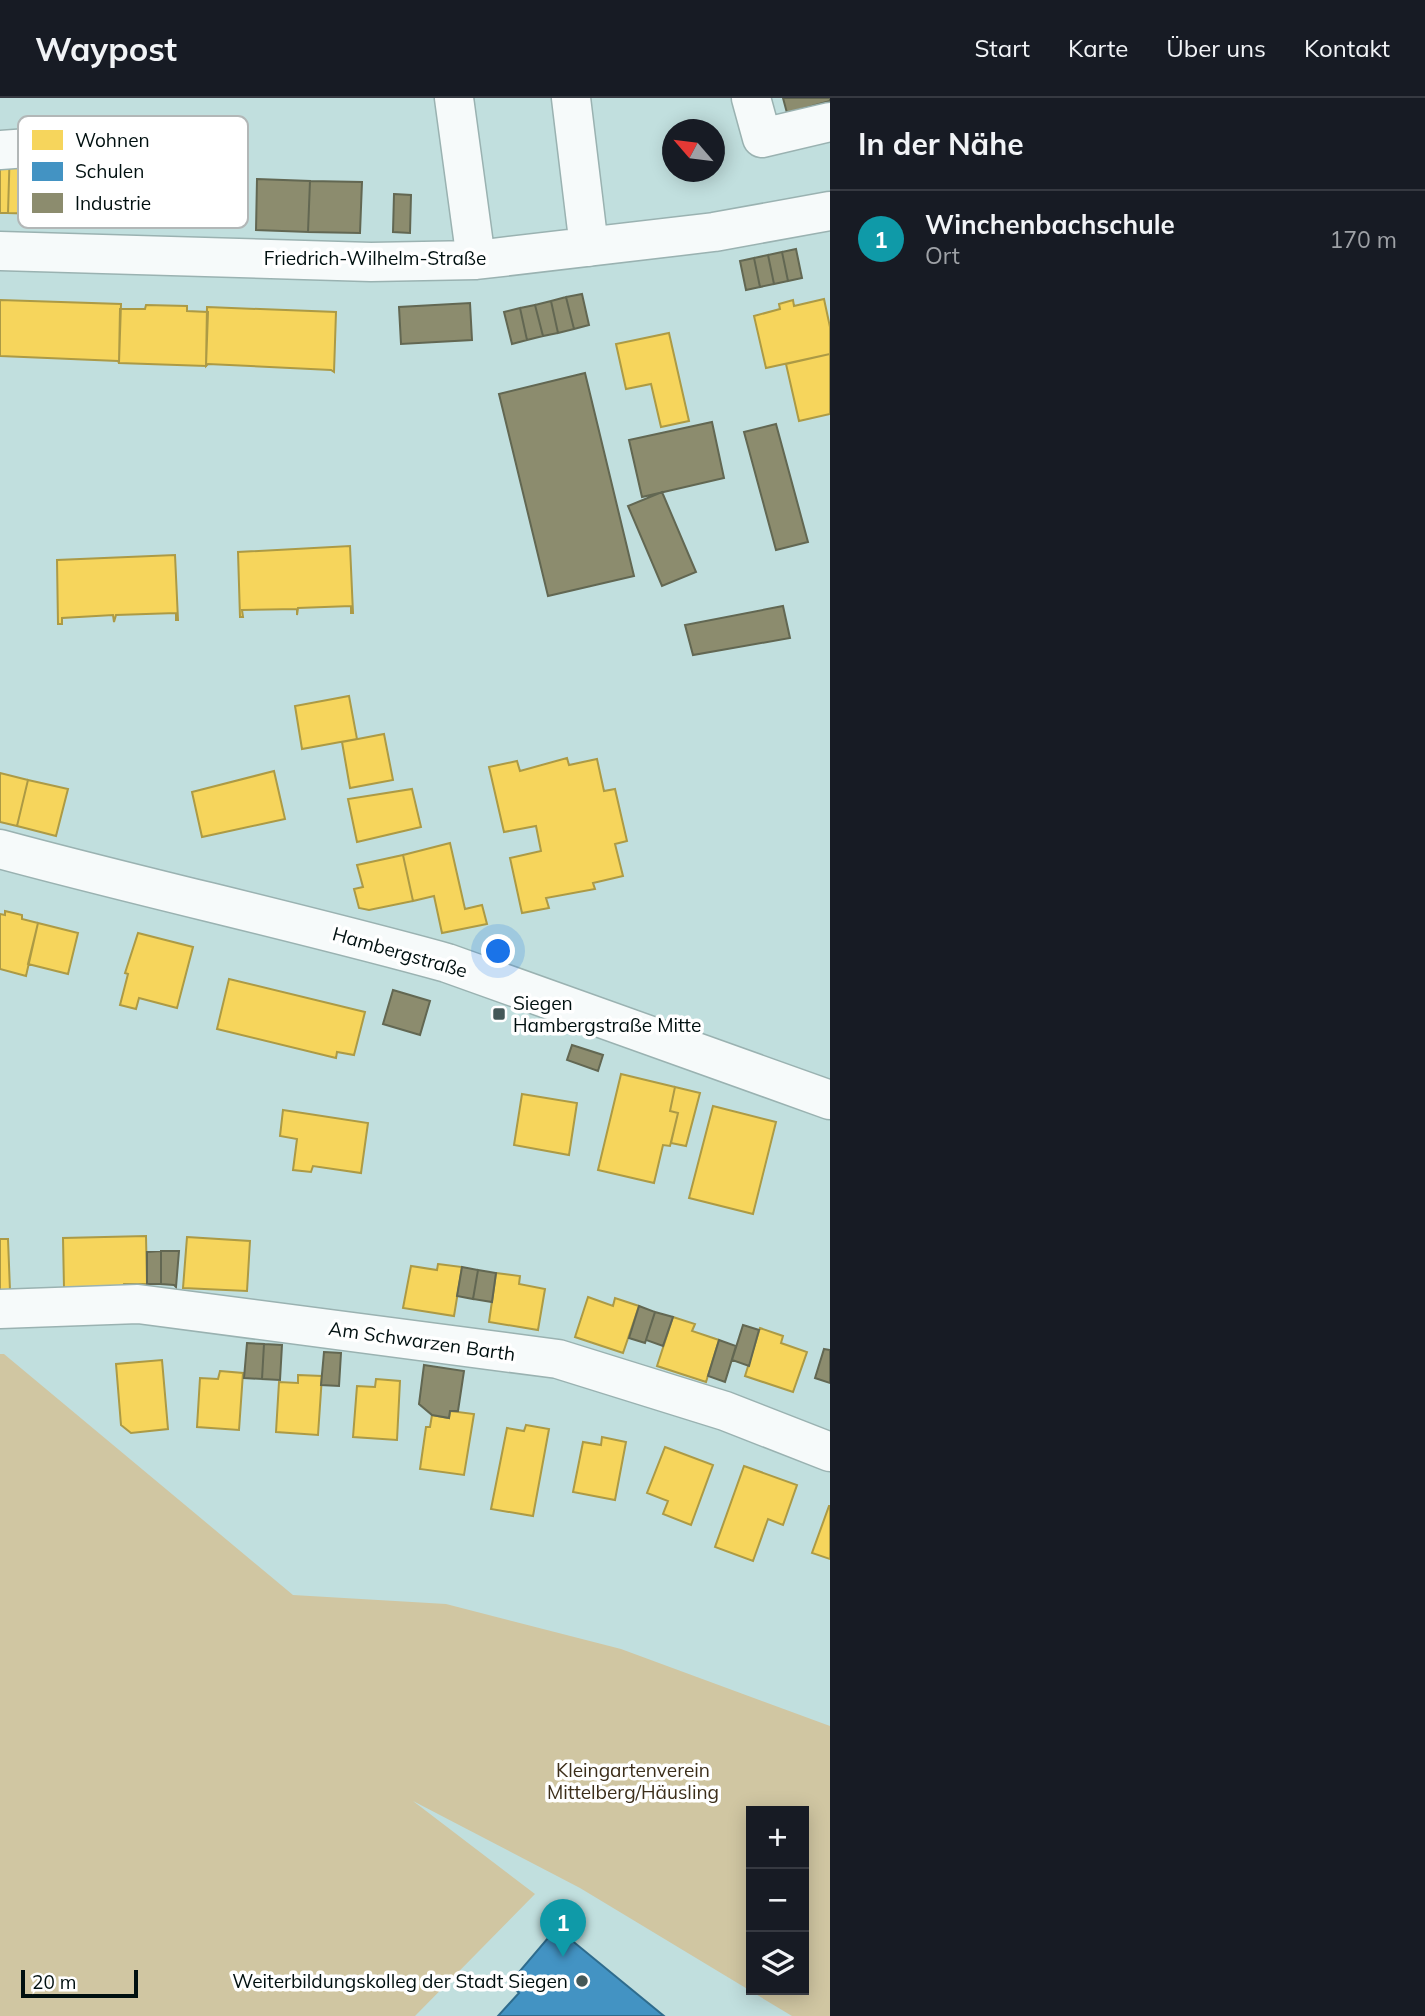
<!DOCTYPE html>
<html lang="de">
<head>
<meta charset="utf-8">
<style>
  :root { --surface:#171b24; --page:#242831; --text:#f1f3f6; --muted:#9ea1a6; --line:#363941; --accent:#a3adaf }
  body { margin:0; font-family:Mulish,sans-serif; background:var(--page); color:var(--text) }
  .controls { position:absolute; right:21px; bottom:21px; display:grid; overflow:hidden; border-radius:0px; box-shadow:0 4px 18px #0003 }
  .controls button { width:63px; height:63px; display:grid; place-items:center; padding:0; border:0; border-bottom:2px solid var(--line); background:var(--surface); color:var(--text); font:35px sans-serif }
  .compass { position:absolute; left:662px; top:21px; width:63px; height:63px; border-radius:50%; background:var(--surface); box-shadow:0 4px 18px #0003; rotate:298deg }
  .scale { position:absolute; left:21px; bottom:18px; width:117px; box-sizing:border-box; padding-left:7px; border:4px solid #001010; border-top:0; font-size:19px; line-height:24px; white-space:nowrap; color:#001010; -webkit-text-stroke:5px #fff; paint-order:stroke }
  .you { position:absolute; left:499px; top:854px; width:24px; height:24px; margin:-18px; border:5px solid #fff; border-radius:50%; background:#1a73e8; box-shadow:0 0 0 10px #1a73e833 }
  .badge { display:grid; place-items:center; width:46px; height:46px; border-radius:50%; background:var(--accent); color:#fff; font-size:23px; font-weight:700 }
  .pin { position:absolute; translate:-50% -58px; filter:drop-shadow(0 2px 4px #0008) }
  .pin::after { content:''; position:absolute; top:37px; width:24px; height:21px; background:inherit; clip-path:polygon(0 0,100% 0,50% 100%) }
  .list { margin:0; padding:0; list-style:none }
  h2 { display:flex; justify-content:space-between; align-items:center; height:91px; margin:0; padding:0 28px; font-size:30px }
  h2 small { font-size:23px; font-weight:400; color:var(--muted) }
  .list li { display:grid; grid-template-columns:46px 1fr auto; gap:21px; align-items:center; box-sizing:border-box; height:98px; padding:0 28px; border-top:2px solid var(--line) }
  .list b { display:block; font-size:26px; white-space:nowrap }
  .list p { margin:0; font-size:23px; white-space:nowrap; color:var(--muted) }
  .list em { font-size:23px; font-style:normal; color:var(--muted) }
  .icon { flex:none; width:38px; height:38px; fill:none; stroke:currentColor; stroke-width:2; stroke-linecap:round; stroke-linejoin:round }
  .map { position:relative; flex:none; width:830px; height:1918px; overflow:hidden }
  header { display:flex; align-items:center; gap:42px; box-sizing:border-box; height:98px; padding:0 35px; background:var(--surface); border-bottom:2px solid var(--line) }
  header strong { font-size:33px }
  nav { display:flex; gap:38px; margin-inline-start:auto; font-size:24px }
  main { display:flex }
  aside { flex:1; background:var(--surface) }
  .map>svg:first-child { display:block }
  .green { fill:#d0c6a2; fill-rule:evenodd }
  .homes { fill:#f6d55c; stroke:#ac9a45; stroke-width:2 }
  .schools { fill:#4393c3; stroke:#2f6c8d; stroke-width:2 }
  .industry { fill:#8c8c6e; stroke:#626752; stroke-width:2 }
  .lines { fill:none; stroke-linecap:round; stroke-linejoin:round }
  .minor-casing { stroke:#9ab2b1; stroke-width:41 }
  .minor { stroke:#f6fafa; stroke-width:38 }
  .poi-dot { fill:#445858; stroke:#fff; stroke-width:2.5 }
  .labels { text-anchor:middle; stroke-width:7; stroke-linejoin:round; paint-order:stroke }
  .street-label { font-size:19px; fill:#001010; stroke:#fff }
  .poi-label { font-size:19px; fill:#001010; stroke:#fff; text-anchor:start }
  .park-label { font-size:19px; fill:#3c2e1a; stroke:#fff }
  .key { fill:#fff; stroke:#b2b7b7; stroke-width:2 }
  .key-label { font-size:19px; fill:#001010 }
</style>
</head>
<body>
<header>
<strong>Waypost</strong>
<nav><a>Start</a><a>Karte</a><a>Über uns</a><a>Kontakt</a></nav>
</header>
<main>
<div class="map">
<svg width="830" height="1918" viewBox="0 0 830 1918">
  <rect width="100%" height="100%" fill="#c1dfde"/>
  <path class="green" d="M 0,1256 L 4,1256 L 293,1497 L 446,1506 L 621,1551 L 830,1628 L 830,1918 L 792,1918 L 580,1790 L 413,1703 L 535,1796 L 415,1918 L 0,1918 ZM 751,1713 L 804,1713 L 804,1892 L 751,1892 Z"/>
  <path class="homes" d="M 0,47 L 10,47 L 8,115 L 0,115 Z
    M 10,47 L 107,51 L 106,118 L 8,115 Z
    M 824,201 L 830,229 L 830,256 L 766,270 L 754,218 L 780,211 L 779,206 L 793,202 L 794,208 Z
    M 0,202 L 121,206 L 119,265 L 118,263 L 0,258 Z
    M 146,207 L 187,208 L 187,213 L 208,214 L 206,268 L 119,265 L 120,211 L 145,211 Z
    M 207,209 L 336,214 L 334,274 L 331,272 L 208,266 L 206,268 Z
    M 669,235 L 689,323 L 661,329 L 651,286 L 626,291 L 616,246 Z
    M 830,256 L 830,316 L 799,323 L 786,266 Z
    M 350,448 L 353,515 L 351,515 L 351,508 L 298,510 L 297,517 L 297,511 L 242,512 L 243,519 L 240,519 L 238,454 Z
    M 175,457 L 178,522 L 176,522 L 176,515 L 116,517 L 114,524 L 113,517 L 62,520 L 62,526 L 58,526 L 57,462 Z
    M 349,598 L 357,641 L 302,651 L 295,608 Z
    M 384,636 L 393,682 L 350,690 L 342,644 Z
    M 567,660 L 569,667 L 597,661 L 604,693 L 615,691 L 627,743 L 615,746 L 623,778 L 593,785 L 595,791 L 546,800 L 549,810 L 522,815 L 510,760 L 541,753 L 536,728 L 504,734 L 489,669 L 517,663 L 520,673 Z
    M 274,673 L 285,721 L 202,739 L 192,694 Z
    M 0,675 L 28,682 L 17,728 L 0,724 Z
    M 28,682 L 68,691 L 56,738 L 17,728 Z
    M 412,691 L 421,729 L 357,744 L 348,701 Z
    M 450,745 L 465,811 L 482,807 L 487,826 L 442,835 L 434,798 L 413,803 L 403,757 Z
    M 403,757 L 413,803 L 369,812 L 359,810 L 354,791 L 363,789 L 357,767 Z
    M 5,813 L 22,817 L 22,821 L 38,825 L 26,878 L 0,871 L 0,816 L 5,817 Z
    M 38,825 L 78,835 L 68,876 L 28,866 Z
    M 138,835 L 193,849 L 177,910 L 139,900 L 136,911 L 120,907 L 128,876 L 125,875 Z
    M 229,881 L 365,914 L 354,957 L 337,954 L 336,960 L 217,931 Z
    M 621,976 L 675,989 L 670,1013 L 678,1015 L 670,1048 L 663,1047 L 654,1085 L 598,1072 Z
    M 675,989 L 700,995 L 686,1048 L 671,1045 L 678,1015 L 670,1013 Z
    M 522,996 L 577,1005 L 569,1057 L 514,1047 Z
    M 713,1008 L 776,1024 L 753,1116 L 689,1100 Z
    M 283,1012 L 368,1025 L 361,1075 L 313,1068 L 311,1074 L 293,1072 L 297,1041 L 280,1038 Z
    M 146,1138 L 147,1186 L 124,1186 L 123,1189 L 64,1190 L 63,1140 Z
    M 187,1139 L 250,1143 L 247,1193 L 183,1190 Z
    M 0,1141 L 8,1141 L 10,1193 L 0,1193 Z
    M 438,1166 L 462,1169 L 454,1218 L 403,1210 L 411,1168 L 437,1172 Z
    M 496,1175 L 520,1178 L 519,1186 L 545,1191 L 538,1232 L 489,1224 Z
    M 588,1199 L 613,1208 L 615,1200 L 639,1208 L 623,1255 L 575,1239 Z
    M 673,1219 L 695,1226 L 692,1233 L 719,1242 L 706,1284 L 657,1268 Z
    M 760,1230 L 783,1238 L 781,1245 L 807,1254 L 793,1294 L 745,1278 Z
    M 162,1262 L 168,1331 L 131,1335 L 121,1327 L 116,1266 Z
    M 220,1273 L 243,1275 L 239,1332 L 197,1329 L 200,1280 L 218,1281 Z
    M 298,1277 L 322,1278 L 318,1337 L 276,1334 L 279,1284 L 298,1285 Z
    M 376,1281 L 400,1283 L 397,1342 L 353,1339 L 357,1288 L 375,1289 Z
    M 450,1313 L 474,1316 L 464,1377 L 420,1371 L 426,1329 L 430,1329 L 432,1317 L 449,1320 Z
    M 526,1327 L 549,1331 L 533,1418 L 491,1411 L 507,1330 L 524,1333 Z
    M 602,1339 L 626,1344 L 615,1402 L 573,1394 L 583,1344 L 601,1347 Z
    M 665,1349 L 713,1367 L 691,1427 L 663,1416 L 668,1403 L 647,1395 Z
    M 744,1368 L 797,1387 L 783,1427 L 768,1421 L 753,1463 L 715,1449 Z
    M 829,1408 L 830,1408 L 830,1461 L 812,1455 Z"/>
  <path class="schools" d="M 559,1827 L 562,1829 L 559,1832 L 664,1918 L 498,1918 L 519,1895 L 512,1888 L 511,1890 L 508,1887 Z"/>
  <path class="industry" d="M 783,0 L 830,0 L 830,3 L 787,15 Z
    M 257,81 L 310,83 L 308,134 L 256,132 Z
    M 310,83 L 362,84 L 360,135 L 308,134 Z
    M 394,96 L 411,97 L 410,135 L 393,134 Z
    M 796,151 L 802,180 L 788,183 L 782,154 Z
    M 782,154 L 788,183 L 774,186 L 768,157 Z
    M 768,157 L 774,186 L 760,189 L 754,160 Z
    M 754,160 L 760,189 L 746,192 L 740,163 Z
    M 582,196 L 589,227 L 574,231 L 566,199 Z
    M 566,199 L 574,231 L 558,235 L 551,203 Z
    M 551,203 L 558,235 L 543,238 L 535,207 Z
    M 470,205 L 472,242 L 401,246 L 399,209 Z
    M 535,207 L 543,238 L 527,242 L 520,210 Z
    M 520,210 L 527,242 L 512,246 L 504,214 Z
    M 585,275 L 634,478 L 548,498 L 499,296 Z
    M 712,324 L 724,380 L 642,399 L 629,342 Z
    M 776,326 L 808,444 L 776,452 L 744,334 Z
    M 662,394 L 696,474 L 662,488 L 628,408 Z
    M 783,508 L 790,540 L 693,557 L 685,527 Z
    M 393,892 L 430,903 L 420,937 L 383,926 Z
    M 572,947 L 603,957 L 598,973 L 567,962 Z
    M 161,1153 L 161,1186 L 147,1186 L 147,1154 Z
    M 161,1153 L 179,1153 L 176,1189 L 174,1187 L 161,1186 Z
    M 462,1169 L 478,1172 L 473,1201 L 457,1198 Z
    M 478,1172 L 496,1175 L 492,1204 L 473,1201 Z
    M 639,1208 L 655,1214 L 645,1245 L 629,1240 Z
    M 655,1214 L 673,1219 L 663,1248 L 646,1242 Z
    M 743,1227 L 759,1232 L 749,1268 L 732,1262 Z
    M 719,1242 L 736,1248 L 725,1284 L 708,1278 Z
    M 247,1245 L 264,1246 L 262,1281 L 244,1280 Z
    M 264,1246 L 282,1247 L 280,1282 L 262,1281 Z
    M 824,1251 L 830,1252 L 830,1285 L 815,1280 Z
    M 324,1254 L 341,1255 L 339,1288 L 321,1287 Z
    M 424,1267 L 464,1273 L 458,1313 L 450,1313 L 449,1320 L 432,1317 L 419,1306 Z"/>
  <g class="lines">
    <defs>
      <path id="minor" d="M 454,0 L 476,162
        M 571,0 L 589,149
        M 751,0 L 762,40 L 830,24
        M 0,52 L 150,41
        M 0,153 L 371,164 L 476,162 L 714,134 L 830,113
        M 0,751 C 148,791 299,824 447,865 L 830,1002
        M 0,1211 L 138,1206 L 558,1261 L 725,1313 L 830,1354"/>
    </defs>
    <use href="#minor" class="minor-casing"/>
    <use href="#minor" class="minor"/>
  </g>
  <g class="poi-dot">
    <rect x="492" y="909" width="14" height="14" rx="3.5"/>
    <circle cx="582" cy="1883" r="7"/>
  </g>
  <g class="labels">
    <g class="street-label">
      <text x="375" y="167">Friedrich-Wilhelm-Straße</text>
      <text transform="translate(400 854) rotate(16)" y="7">Hambergstraße</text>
      <text transform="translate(422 1243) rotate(8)" y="7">Am Schwarzen Barth</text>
    </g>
    <g class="poi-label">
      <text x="513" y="912">Siegen<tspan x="513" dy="22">Hambergstraße Mitte</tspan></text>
      <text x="568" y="1890" text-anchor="end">Weiterbildungskolleg der Stadt Siegen</text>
    </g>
    <g class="park-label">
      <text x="633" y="1679">Kleingartenverein<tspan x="633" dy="22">Mittelberg/Häusling</tspan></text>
    </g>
  </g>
  <rect x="18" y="18" width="230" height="112" rx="10" class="key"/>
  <rect x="32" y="32" width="31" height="20" fill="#f6d55c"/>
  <rect x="32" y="64" width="31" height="19" fill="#4393c3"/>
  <rect x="32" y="95" width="31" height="20" fill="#8c8c6e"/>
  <g class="key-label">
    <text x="75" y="49">Wohnen</text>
    <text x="75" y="80">Schulen</text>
    <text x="75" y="112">Industrie</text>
  </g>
</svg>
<div class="controls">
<button>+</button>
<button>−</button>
<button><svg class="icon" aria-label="layers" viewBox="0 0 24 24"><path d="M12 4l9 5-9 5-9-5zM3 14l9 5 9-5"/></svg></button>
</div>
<svg class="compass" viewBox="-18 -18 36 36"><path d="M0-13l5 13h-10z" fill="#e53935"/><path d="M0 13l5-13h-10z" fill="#9ea1a6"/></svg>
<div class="scale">20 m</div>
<div class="you"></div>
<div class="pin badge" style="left:563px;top:1859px;background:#0f9aa8">1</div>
</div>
<aside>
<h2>In der Nähe<small></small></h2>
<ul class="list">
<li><span class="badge" style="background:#0f9aa8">1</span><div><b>Winchenbachschule</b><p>Ort</p></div><em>170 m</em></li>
</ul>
</aside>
</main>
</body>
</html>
